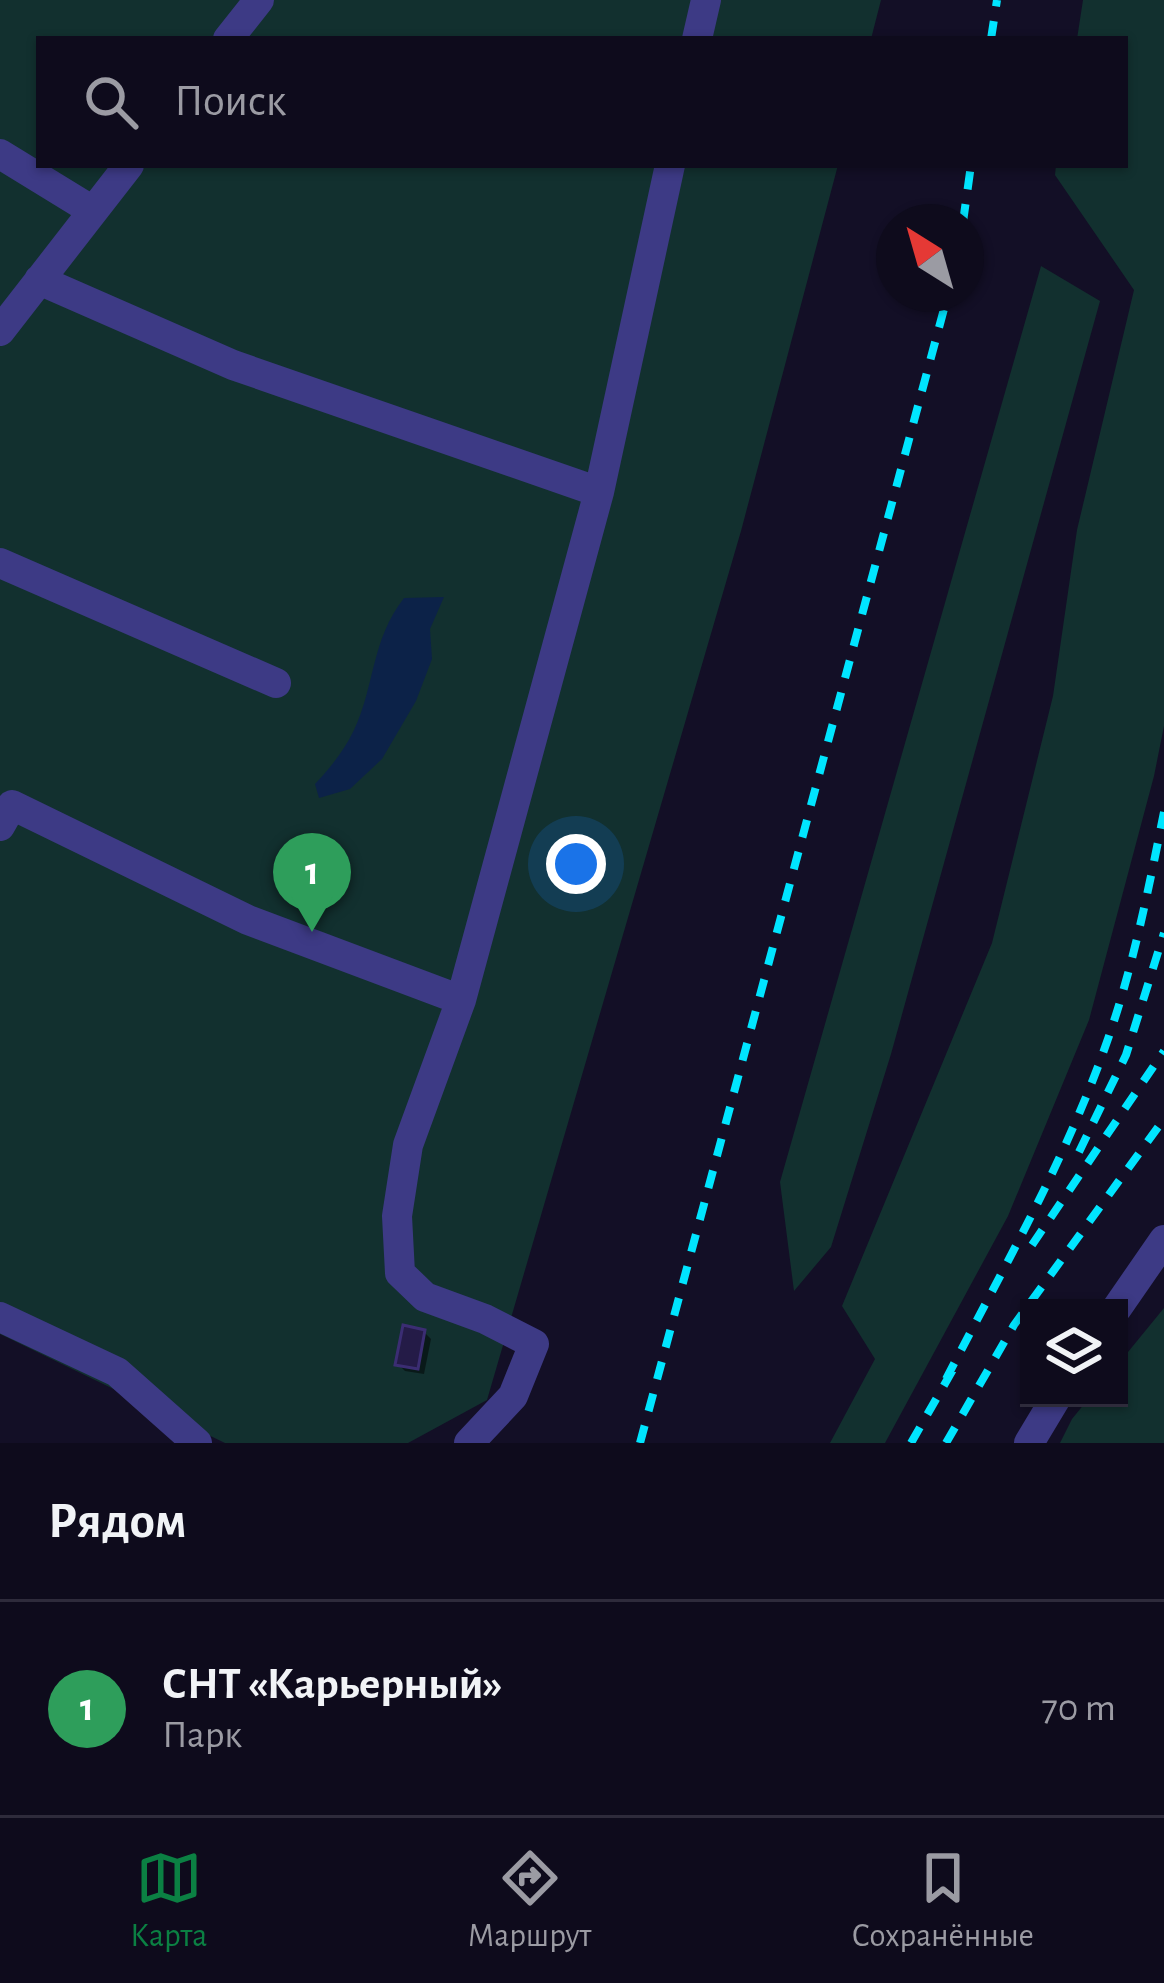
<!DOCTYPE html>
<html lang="ru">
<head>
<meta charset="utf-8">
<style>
  :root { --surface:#0e0b1c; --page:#171425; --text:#f1f3f6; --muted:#9b9ba3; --line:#2e2b3b; --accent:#0b8043 }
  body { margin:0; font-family:"Alegreya Sans",sans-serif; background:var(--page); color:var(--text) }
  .controls { position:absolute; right:36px; bottom:36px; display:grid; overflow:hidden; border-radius:0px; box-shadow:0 3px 9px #0004 }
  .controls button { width:108px; height:108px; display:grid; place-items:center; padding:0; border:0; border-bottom:3px solid var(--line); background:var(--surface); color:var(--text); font:60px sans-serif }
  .compass { position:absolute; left:876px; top:204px; width:108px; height:108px; border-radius:50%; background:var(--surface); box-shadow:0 3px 9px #0004; rotate:323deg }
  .you { position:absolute; left:576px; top:864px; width:42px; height:42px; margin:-30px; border:9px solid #fff; border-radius:50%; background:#1a73e8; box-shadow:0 0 0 18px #1a73e833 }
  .badge { display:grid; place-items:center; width:78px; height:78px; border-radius:50%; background:var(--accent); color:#fff; font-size:39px; font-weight:700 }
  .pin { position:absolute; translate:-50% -99px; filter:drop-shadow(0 3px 6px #0008) }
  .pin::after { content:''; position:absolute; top:63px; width:42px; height:36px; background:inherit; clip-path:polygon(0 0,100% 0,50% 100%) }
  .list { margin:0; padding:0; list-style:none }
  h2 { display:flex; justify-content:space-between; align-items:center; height:156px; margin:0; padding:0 48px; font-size:51px }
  h2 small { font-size:39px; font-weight:400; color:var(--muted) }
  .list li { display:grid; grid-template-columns:78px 1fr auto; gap:36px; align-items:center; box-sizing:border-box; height:216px; padding:0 48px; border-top:3px solid var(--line) }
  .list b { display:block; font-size:45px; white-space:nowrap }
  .list p { margin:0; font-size:39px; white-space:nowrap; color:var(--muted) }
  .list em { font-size:39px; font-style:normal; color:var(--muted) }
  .icon { flex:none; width:66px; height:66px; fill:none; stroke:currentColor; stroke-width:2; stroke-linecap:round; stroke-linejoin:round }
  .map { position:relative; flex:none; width:1164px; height:1443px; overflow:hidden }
  .search { position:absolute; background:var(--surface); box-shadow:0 3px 9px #0004; left:36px; right:36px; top:36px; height:132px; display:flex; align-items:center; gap:30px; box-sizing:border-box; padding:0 42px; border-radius:0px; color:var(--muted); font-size:45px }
  .sheet { height:372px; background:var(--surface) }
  nav { display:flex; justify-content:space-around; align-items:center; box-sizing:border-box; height:168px; border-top:3px solid var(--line); background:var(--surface); font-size:33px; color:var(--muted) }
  nav a { display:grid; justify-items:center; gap:6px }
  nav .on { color:var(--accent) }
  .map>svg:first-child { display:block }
  .green { fill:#12302f }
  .water { fill:#0c2248 }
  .shadow { fill:#0007 }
  .building { fill:#241b47; stroke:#3b2d73; stroke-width:3 }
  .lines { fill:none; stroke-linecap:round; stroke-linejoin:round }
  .minor { stroke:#3d3a85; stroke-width:30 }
  .rail { stroke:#00e5ff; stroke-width:8; stroke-dasharray:18 15; stroke-linecap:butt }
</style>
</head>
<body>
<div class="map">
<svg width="1164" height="1443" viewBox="0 0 1164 1443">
  <rect width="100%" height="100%" fill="#130f26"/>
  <path class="green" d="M 0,0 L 881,0 L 871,39 L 39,39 L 39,165 L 838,165 L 741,531 L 487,1400 L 408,1443 L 225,1443 L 0,1334 Z
    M 1083,0 L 1164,0 L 1164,726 L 1154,776 L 1089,1020 L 1008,1216 L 885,1443 L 830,1443 L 875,1359 L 842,1306 L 992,943 L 1053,696 L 1077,530 L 1134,290 L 1055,175 L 1056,165 L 1125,165 L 1125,39 L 1077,39 Z
    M 1041,266 L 1100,301 L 891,1054 L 831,1247 L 794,1291 L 780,1182 Z
    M 1164,1308 L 1164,1443 L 1060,1443 L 1072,1419 L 1089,1398 L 1119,1398 L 1119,1363 Z"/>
  <path class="water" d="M 444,597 L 430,629 L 432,659 L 416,701 L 382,759 L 350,789 L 319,798 L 315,784 C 330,768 344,751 354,730 C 375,686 371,640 404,598 Z"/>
  <path class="shadow" d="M 424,1332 L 431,1339 L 424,1374 L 405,1371 L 398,1364 Z"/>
  <path class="building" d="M 403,1325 L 425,1330 L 418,1369 L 395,1365 Z"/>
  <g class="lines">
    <path class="minor" d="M 228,39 L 259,0
      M 697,39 L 706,0
      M 0,154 L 93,211
      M 39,280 L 233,365 L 599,492
      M 0,331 L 129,165
      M 0,563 L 276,683
      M 0,826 L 12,805 L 248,920 L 461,1000 L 599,492 L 670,165
      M 461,1000 L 408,1145 L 397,1216 L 400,1273 L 425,1297 L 485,1319 L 534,1344 L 513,1396 L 469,1443
      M 1117,1308 L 1164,1240
      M 0,1317 L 117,1372 L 197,1443
      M 1029,1443 L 1056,1398"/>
    <path class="rail" d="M 991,39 L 997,0
      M 963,222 L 971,165
      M 1079,1152 L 1126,1055 L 1164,933
      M 1032,1245 L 1164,1051
      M 946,1379 C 1004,1267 1068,1156 1109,1036 C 1134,963 1149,887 1164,812
      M 640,1443 L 948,294
      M 911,1443 L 955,1366
      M 946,1443 L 1014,1325 L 1164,1119"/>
  </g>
</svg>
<div class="controls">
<button><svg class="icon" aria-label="layers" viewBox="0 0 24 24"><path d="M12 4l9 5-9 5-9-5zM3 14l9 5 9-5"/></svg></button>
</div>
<svg class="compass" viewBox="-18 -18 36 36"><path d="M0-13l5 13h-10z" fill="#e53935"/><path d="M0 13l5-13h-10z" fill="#9b9ba3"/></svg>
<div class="you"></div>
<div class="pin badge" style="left:312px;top:932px;background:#2e9e5b">1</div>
<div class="search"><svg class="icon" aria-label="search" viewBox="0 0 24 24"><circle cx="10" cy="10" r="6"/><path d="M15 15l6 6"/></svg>Поиск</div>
</div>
<section class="sheet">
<h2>Рядом<small></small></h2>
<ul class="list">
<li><span class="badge" style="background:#2e9e5b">1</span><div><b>СНТ «Карьерный»</b><p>Парк</p></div><em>70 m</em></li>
</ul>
</section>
<nav>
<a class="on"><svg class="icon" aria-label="map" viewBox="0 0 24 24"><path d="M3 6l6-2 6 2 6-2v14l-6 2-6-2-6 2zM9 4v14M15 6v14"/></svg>Карта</a>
<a><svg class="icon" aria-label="directions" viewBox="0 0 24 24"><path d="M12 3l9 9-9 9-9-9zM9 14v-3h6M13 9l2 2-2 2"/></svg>Маршрут</a>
<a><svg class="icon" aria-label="saved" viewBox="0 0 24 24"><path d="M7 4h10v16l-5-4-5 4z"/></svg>Сохранённые</a>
</nav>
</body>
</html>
